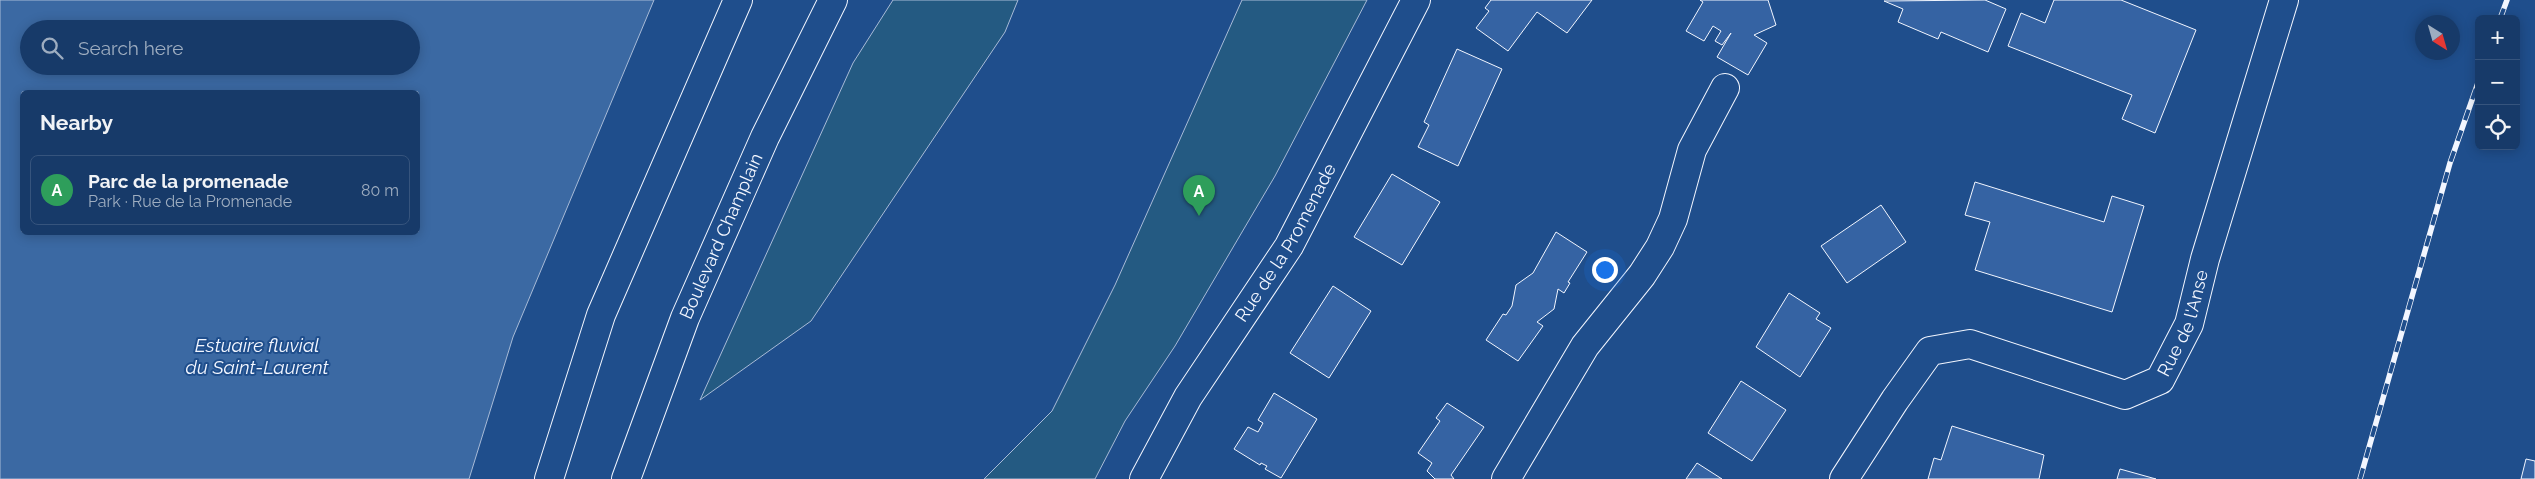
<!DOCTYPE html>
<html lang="en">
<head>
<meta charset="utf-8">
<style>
  :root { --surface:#173a69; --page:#20416f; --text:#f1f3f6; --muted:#9eadc0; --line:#36547d; --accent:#8c9099 }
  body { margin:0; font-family:Raleway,sans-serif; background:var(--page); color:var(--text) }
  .controls { position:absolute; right:15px; top:15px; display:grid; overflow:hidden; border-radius:8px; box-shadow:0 2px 12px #0003 }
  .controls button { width:45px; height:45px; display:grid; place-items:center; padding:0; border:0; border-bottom:1px solid var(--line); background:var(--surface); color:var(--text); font:25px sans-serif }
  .compass { position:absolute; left:2415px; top:15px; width:45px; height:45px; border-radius:50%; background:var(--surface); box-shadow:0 2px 12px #0003; rotate:143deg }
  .you { position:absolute; left:1604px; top:269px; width:18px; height:18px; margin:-12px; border:4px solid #fff; border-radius:50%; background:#1a73e8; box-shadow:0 0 0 8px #1a73e833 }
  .badge { display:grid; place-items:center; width:32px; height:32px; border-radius:50%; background:var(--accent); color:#fff; font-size:16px; font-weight:700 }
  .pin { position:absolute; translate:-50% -41px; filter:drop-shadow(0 1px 2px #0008) }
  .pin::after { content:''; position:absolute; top:26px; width:18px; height:15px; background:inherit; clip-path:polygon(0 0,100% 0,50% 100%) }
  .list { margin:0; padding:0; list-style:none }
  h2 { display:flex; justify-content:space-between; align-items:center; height:65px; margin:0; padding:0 20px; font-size:21px }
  h2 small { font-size:16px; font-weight:400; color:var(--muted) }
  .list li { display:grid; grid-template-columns:32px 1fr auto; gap:15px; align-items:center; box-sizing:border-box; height:70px; margin:0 10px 10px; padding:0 10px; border:1px solid var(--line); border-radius:8px }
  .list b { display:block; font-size:19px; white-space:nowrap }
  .list p { margin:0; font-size:16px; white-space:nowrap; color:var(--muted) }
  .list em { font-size:16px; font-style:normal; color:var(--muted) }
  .icon { flex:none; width:28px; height:28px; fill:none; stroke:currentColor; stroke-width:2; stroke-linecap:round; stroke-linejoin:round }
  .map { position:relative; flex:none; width:2535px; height:479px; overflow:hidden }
  .search { position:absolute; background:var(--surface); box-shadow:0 2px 12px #0003; left:20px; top:20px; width:400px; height:55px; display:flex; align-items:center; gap:12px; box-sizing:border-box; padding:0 18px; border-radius:28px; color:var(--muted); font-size:19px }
  .panel { position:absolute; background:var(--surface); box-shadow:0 2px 12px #0003; left:20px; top:90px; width:400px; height:145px; border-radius:8px }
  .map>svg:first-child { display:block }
  .green { fill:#245a82; stroke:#a8bbd7 }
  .water { fill:#3b69a3; stroke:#a8bbd7; fill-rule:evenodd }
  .building { fill:#3563a3; stroke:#f2f6ff }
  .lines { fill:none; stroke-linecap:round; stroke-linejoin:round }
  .minor-casing { stroke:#f2f6ff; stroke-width:30 }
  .major-casing { stroke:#f2f6ff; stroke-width:30 }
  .minor { stroke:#1f4e8c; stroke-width:28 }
  .major { stroke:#1f4e8c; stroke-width:28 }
  .rail-casing { stroke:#f2f6ff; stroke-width:5.5 }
  .rail { stroke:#1f4e8c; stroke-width:4; stroke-dasharray:11; stroke-linecap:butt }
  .labels { text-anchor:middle; stroke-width:4; stroke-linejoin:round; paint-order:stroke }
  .street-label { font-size:18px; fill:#f2f6ff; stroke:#1f4e8c }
  .water-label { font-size:19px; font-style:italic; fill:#f2f6ff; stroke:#1f4e8c }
</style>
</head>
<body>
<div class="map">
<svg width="2535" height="479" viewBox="0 0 2535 479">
  <rect width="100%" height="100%" fill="#1f4e8c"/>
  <path class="green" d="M 893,0 L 1018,0 L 1005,32 L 811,321 L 700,400 L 853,63 Z
    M 1242,0 L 1367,0 L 1275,176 L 1175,346 L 1125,421 L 1095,479 L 984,479 L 1052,411 L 1115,285 Z"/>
  <path class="water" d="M 0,0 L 654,0 L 513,337 L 469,479 L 0,479 ZM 29,29 L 411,29 L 411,66 L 29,66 ZM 22,92 L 418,92 L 418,232 L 22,232 Z"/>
  <path class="building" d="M 1491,0 L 1592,0 L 1567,33 L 1537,12 L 1508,51 L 1476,28 L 1489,11 L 1485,8 Z
    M 1700,0 L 1768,0 L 1776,25 L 1754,35 L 1767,43 L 1748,75 L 1717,57 L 1731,33 L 1722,45 L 1715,41 L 1721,31 L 1713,26 L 1704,41 L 1686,31 L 1703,2 Z
    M 1985,0 L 2006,9 L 1988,52 L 1941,32 L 1938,39 L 1898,22 L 1903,9 L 1884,1 Z
    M 2054,0 L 2121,0 L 2196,30 L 2155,133 L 2122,119 L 2132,95 L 2008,46 L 2021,13 L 2045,23 Z
    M 1457,49 L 1502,69 L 1458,166 L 1418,147 L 1429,125 L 1424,122 Z
    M 1392,174 L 1440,202 L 1402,265 L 1354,237 Z
    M 1975,182 L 2104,222 L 2112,196 L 2144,206 L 2112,312 L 1975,270 L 1990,222 L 1965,215 Z
    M 1881,205 L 1906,242 L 1847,283 L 1821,246 Z
    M 1556,232 L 1587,252 L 1568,282 L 1570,283 L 1564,293 L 1558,289 L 1554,309 L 1537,322 L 1543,326 L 1518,361 L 1486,340 L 1503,314 L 1506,315 L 1512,306 L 1516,285 L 1533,273 Z
    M 1333,286 L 1371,311 L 1329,378 L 1290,353 Z
    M 1789,293 L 1820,313 L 1816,319 L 1831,328 L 1800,377 L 1756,347 Z
    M 1741,381 L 1786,410 L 1752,461 L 1708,433 Z
    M 1274,393 L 1317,419 L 1281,478 L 1265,469 L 1267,466 L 1261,463 L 1260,465 L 1234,449 L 1248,427 L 1258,432 L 1263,423 L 1258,420 Z
    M 1447,403 L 1484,427 L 1451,475 L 1454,479 L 1435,479 L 1427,471 L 1432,463 L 1418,453 L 1440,421 L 1436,418 Z
    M 1952,426 L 2044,455 L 2039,479 L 1928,479 L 1934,458 L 1941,460 Z
    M 2526,459 L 2535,461 L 2535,479 L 2521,479 Z
    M 1697,463 L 1722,479 L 1686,479 Z
    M 2120,469 L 2156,479 L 2117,479 Z"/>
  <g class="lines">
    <defs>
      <g id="minor">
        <path id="s1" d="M 1144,479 L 1188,397 L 1289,246 L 1416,0"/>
        <path d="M 1506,479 L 1585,346 L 1642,275 L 1660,247 L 1673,219 L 1692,150 L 1725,88"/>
        <path id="s2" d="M 1844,479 L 1895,400 L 1930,351 L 1970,344 L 2125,395 L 2160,380 L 2189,324 L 2205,259 L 2284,0"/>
      </g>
      <g id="major">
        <path d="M 549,479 L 601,315 L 738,0"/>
        <path id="s3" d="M 626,479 L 685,318 L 765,137 L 833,0"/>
      </g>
    </defs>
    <use href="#minor" class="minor-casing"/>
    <use href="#major" class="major-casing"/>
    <use href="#minor" class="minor"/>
    <use href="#major" class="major"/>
    <defs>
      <path id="rail" d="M 2500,19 L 2507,0
        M 2360,479 L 2450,163 L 2479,80"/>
    </defs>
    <use href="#rail" class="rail-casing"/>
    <use href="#rail" class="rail"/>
  </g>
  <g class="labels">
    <g class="street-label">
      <text dy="6" stroke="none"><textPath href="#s3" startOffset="261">Boulevard Champlain</textPath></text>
      <text dy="6" stroke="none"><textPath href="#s1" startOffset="276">Rue de la Promenade</textPath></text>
      <text dy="6" stroke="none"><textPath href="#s2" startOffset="458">Rue de l'Anse</textPath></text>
    </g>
    <g class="water-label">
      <text x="257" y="352">Estuaire fluvial<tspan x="257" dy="22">du Saint-Laurent</tspan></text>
    </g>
  </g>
</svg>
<div class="controls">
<button>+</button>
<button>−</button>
<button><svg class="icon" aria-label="locate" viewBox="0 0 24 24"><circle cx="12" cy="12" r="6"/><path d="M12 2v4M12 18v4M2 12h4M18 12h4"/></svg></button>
</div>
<svg class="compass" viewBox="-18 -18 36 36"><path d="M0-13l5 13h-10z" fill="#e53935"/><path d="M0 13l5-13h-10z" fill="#9eadc0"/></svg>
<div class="you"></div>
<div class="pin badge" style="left:1199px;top:216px;background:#2e9e5b">A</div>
<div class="search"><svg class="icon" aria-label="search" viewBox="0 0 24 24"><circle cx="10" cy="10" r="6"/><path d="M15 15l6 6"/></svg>Search here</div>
<section class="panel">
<h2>Nearby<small></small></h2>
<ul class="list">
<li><span class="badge" style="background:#2e9e5b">A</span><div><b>Parc de la promenade</b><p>Park · Rue de la Promenade</p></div><em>80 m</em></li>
</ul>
</section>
</div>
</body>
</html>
